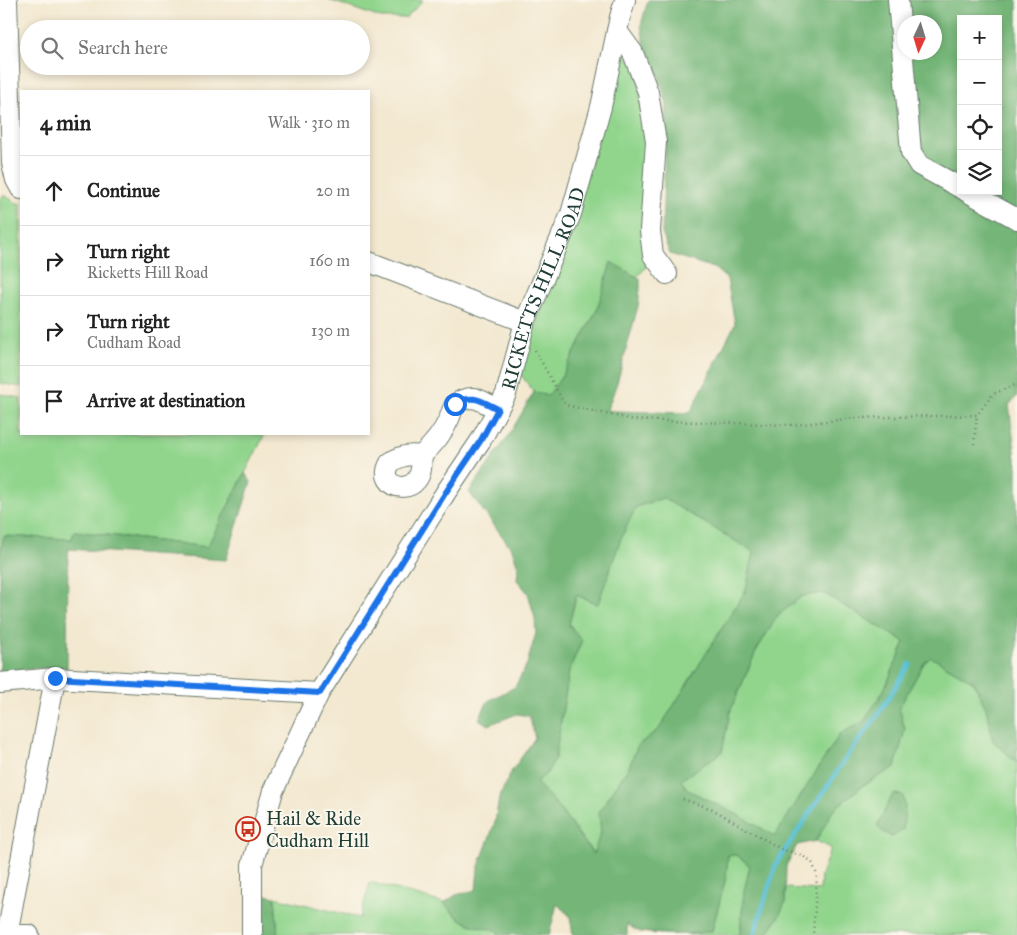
<!DOCTYPE html>
<html lang="en">
<head>
<meta charset="utf-8">
<style>
  :root { --surface:#fff; --page:#f2f2f2; --text:#222; --muted:#767676; --line:#e0e0e0 }
  body { margin:0; font-family:"IM FELL Great Primer",serif; background:var(--page); color:var(--text) }
  .controls { position:absolute; right:15px; top:15px; display:grid; overflow:hidden; border-radius:0px; box-shadow:0 2px 8px #0003 }
  .controls button { width:45px; height:45px; display:grid; place-items:center; padding:0; border:0; border-bottom:1px solid var(--line); background:var(--surface); color:var(--text); font:25px sans-serif }
  .compass { position:absolute; left:897px; top:15px; width:45px; height:45px; border-radius:50%; background:var(--surface); box-shadow:0 2px 8px #0003; rotate:184deg }
  .stop { position:absolute; width:15px; height:15px; margin:-11px; border:4px solid #1a73e8; border-radius:50%; background:#fff }
  .stop.end { background:#1a73e8; border-color:#fff; box-shadow:0 1px 5px #0008 }
  .list { margin:0; padding:0; list-style:none }
  h2 { display:flex; justify-content:space-between; align-items:center; height:65px; margin:0; padding:0 20px; font-size:21px }
  h2 small { font-size:16px; font-weight:400; color:var(--muted) }
  .list li { display:grid; grid-template-columns:32px 1fr auto; gap:15px; align-items:center; box-sizing:border-box; height:70px; padding:0 20px; border-top:1px solid var(--line) }
  .list b { display:block; font-size:19px; white-space:nowrap }
  .list p { margin:0; font-size:16px; white-space:nowrap; color:var(--muted) }
  .list em { font-size:16px; font-style:normal; color:var(--muted) }
  .icon { flex:none; width:28px; height:28px; fill:none; stroke:currentColor; stroke-width:2; stroke-linecap:round; stroke-linejoin:round }
  .map { position:relative; flex:none; width:1017px; height:935px; overflow:hidden }
  .search { position:absolute; background:var(--surface); box-shadow:0 2px 8px #0003; left:20px; top:20px; width:350px; height:55px; display:flex; align-items:center; gap:12px; box-sizing:border-box; padding:0 18px; border-radius:28px; color:var(--muted); font-size:19px }
  .panel { position:absolute; background:var(--surface); box-shadow:0 2px 8px #0003; left:20px; top:90px; width:350px; height:345px; border-radius:0px }
  .map>svg:first-child { display:block }
  .green { fill:#91d58d; stroke:#588960 }
  .forest { fill:#74b678; stroke:#4a7a56; fill-rule:evenodd }
  .lines { fill:none; stroke-linecap:round; stroke-linejoin:round }
  .stream { stroke:#58c0d5; stroke-width:4.5 }
  .minor-casing { stroke:#69796b; stroke-width:22 }
  .path { stroke:#69796b; stroke-width:2.5; stroke-dasharray:1 4; stroke-linecap:butt }
  .minor { stroke:#fff; stroke-width:20 }
  .route { stroke:#1a73e8; stroke-width:6 }
  .labels { text-anchor:middle; stroke-width:4; stroke-linejoin:round; paint-order:stroke }
  .street-label { font-size:19px; fill:#1f3d34; stroke:#fbf7ec }
  .poi-label { font-size:19px; fill:#1f3d34; stroke:#fbf7ec; text-anchor:start }
</style>
</head>
<body>
<div class="map">
<svg width="1017" height="935" viewBox="0 0 1017 935">
  <rect width="100%" height="100%" fill="#fbf7ec"/>
  <filter id="ink" filterUnits="userSpaceOnUse"><feTurbulence type="fractalNoise" baseFrequency=".02" numOctaves="2"/><feDisplacementMap in="SourceGraphic" scale="10" xChannelSelector="R" yChannelSelector="G"/><feConvolveMatrix kernelMatrix="1 2 1 2 8 2 1 2 1" color-interpolation-filters="sRGB"/></filter>
  <filter id="wash" filterUnits="userSpaceOnUse"><feTurbulence type="fractalNoise" baseFrequency=".0096" numOctaves="4" result="noise"/><feDisplacementMap in="SourceGraphic" scale="20" xChannelSelector="R" yChannelSelector="G"/><feGaussianBlur stdDeviation="1.12" result="paint"/><feColorMatrix in="noise" values="0 0 0 0 0 0 0 0 0 0 0 0 0 0 0 0 0 1.4 0 .05"/><feComposite in="paint" operator="in"/></filter>
  <g filter="url(#wash)">
    <rect width="100%" height="100%" fill="#f3e8d0"/>
    <path class="green" d="M 329,0 L 423,0 L 406,18 L 381,18 Z
      M 623,47 L 637,71 L 650,170 L 644,238 L 646,267 L 637,277 L 611,263 L 597,310 L 562,376 L 551,392 L 551,397 L 534,392 L 521,375 L 522,359 L 569,239 Z
      M 4,195 L 17,203 L 21,204 L 21,387 L 0,383 L 0,198 Z
      M 0,394 L 21,398 L 21,434 L 265,434 L 207,547 L 75,531 L 72,539 L 4,536 L 0,556 Z
      M 663,498 L 754,552 L 746,590 L 659,729 L 638,745 L 629,767 L 599,812 L 601,832 L 594,854 L 554,802 L 535,782 L 547,773 L 555,758 L 569,671 L 582,640 L 569,624 L 577,595 L 597,604 L 621,538 L 636,507 Z
      M 823,593 L 905,642 L 884,690 L 864,722 L 840,734 L 775,837 L 740,816 L 688,790 L 680,779 L 722,752 L 730,712 L 756,651 L 778,615 L 802,596 Z
      M 931,657 L 974,682 L 986,708 L 993,741 L 1017,763 L 1017,935 L 766,935 L 778,918 L 785,903 L 786,888 L 820,890 L 821,875 L 831,848 L 816,841 L 833,810 L 862,786 L 895,767 L 905,729 L 899,708 L 924,663 Z
      M 728,855 L 737,855 L 750,866 L 744,891 L 740,935 L 688,935 L 712,930 L 726,877 Z
      M 370,882 L 444,903 L 455,915 L 468,924 L 500,931 L 497,935 L 278,935 L 275,897 L 360,918 Z"/>
    <path class="forest" d="M 648,0 L 1017,0 L 1017,396 L 1009,405 L 1017,467 L 1017,763 L 993,741 L 986,708 L 974,682 L 931,657 L 924,663 L 899,708 L 905,729 L 895,767 L 862,786 L 833,810 L 816,841 L 797,845 L 786,866 L 785,903 L 778,918 L 766,935 L 740,935 L 744,891 L 750,866 L 737,855 L 728,855 L 726,877 L 712,931 C 690,935 663,935 641,932 C 636,931 631,927 627,924 L 627,935 L 573,935 L 570,916 L 557,904 L 549,935 L 497,935 L 499,931 C 471,925 464,926 444,903 L 456,895 L 476,890 L 478,869 L 495,822 L 499,798 L 511,772 L 535,738 L 529,716 L 517,714 L 488,725 L 479,719 L 488,701 L 515,687 L 527,664 L 536,633 L 535,618 L 528,593 L 517,580 L 518,567 L 512,549 L 469,492 L 509,435 L 534,392 L 548,396 L 562,376 L 597,310 L 611,262 L 640,279 L 640,289 L 638,306 L 617,383 L 607,410 L 613,411 L 690,413 L 735,324 L 727,279 L 714,268 L 670,254 L 662,233 L 667,105 L 659,75 L 648,64 L 641,25 ZM 961,19 L 998,19 L 998,191 L 961,191 ZM 904,22 L 934,22 L 934,52 L 904,52 ZM 663,498 L 754,552 L 746,590 L 659,729 L 638,745 L 629,767 L 599,812 L 601,832 L 593,854 L 554,802 L 536,782 L 547,773 L 555,758 L 569,671 L 582,640 L 574,632 L 569,624 L 576,595 L 598,604 L 621,538 L 636,507 ZM 823,593 L 905,642 L 884,690 L 864,721 L 840,734 L 775,836 L 740,816 L 688,790 L 681,780 L 722,752 L 730,712 L 756,651 L 778,615 L 802,596 Z
      M 245,473 L 251,482 L 226,560 L 68,549 L 67,669 L 39,668 L 0,672 L 0,556 L 4,536 L 72,539 L 74,531 L 207,547 Z
      M 893,794 L 903,795 L 905,807 L 903,830 L 892,837 L 883,832 L 877,826 Z
      M 257,893 L 275,897 L 278,935 L 262,935 Z"/>
    <g class="lines">
      <path class="stream" d="M 754,935 L 776,864 L 848,755 L 875,719 L 910,664"/>
    </g>
  </g>
  <g filter="url(#ink)">
    <g class="lines">
      <defs>
        <g id="minor">
          <path d="M 7,0 L 12,163 L 16,180 L 21,189"/>
          <path d="M 898,0 L 911,152 L 919,165 L 961,188"/>
          <path d="M 617,31 L 633,53 L 648,92 L 656,142 L 650,231 L 653,255 L 667,274"/>
          <path d="M 966,191 L 1017,219"/>
          <path d="M 369,262 L 525,322"/>
          <path d="M 421,456 C 427,501 374,491 390,463 C 399,456 409,454 421,456 C 432,446 443,433 449,419 C 451,415 452,409 455,405 C 459,400 467,398 473,398 C 481,399 490,406 498,409"/>
          <path d="M 0,683 L 55,678 L 319,693"/>
          <path d="M 7,935 L 55,678"/>
          <path d="M 7,935 L 29,935"/>
          <path id="s1" d="M 252,935 L 252,865 L 273,791 L 319,693 L 446,492 L 481,440 L 506,394 L 525,322 L 571,214 L 601,107 L 620,17 L 625,0"/>
        </g>
      </defs>
      <use href="#minor" class="minor-casing"/>
      <path class="path" d="M 535,350 L 565,405 L 634,420 L 795,425 L 854,418 L 977,415 L 993,394 L 1017,384
        M 974,444 L 977,415
        M 683,799 L 712,809 L 781,849 L 801,855 L 812,862 L 817,875 L 813,935"/>
      <use href="#minor" class="minor"/>
    </g>
  </g>
  <g class="lines" filter="url(#ink)">
    <path class="route" d="M 55,678 L 320,693 L 446,492 L 481,440 L 498,409 C 481,401 473,393 455,404"/>
  </g>
  <defs>
    <symbol id="bus-ring" viewBox="-11 -11 22 22"><circle r="9.5" fill="#fbf7ec" stroke="#c8321e" stroke-width="1.5"/><path d="M-5-6H5V4H4V6H2V4H-2V6H-4V4H-5ZM-3.5-4V0h7V-4ZM-3.5 1.2v1.5H-2V1.2ZM2 1.2v1.5H3.5V1.2Z" fill="#c8321e"/></symbol>
  </defs>
  <g fill-rule="evenodd">
    <use href="#bus-ring" x="234" y="815" width="28" height="28"/>
  </g>
  <g class="labels">
    <g class="street-label">
      <text dy="7" stroke="none"><textPath href="#s1" startOffset="720">RICKETTS HILL ROAD</textPath></text>
    </g>
    <g class="poi-label">
      <text x="266" y="825">Hail &amp; Ride<tspan x="266" dy="22">Cudham Hill</tspan></text>
    </g>
  </g>
</svg>
<div class="controls">
<button>+</button>
<button>−</button>
<button><svg class="icon" aria-label="locate" viewBox="0 0 24 24"><circle cx="12" cy="12" r="6"/><path d="M12 2v4M12 18v4M2 12h4M18 12h4"/></svg></button>
<button><svg class="icon" aria-label="layers" viewBox="0 0 24 24"><path d="M12 4l9 5-9 5-9-5zM3 14l9 5 9-5"/></svg></button>
</div>
<svg class="compass" viewBox="-18 -18 36 36"><path d="M0-13l5 13h-10z" fill="#e53935"/><path d="M0 13l5-13h-10z" fill="#767676"/></svg>
<div class="stop" style="left:455px;top:404px"></div>
<div class="stop end" style="left:55px;top:678px"></div>
<div class="search"><svg class="icon" aria-label="search" viewBox="0 0 24 24"><circle cx="10" cy="10" r="6"/><path d="M15 15l6 6"/></svg>Search here</div>
<section class="panel">
<h2>4 min<small>Walk · 310 m</small></h2>
<ul class="list">
<li><svg class="icon" aria-label="ahead" viewBox="0 0 24 24"><path d="M12 20V5M6 11l6-6 6 6"/></svg><div><b>Continue</b></div><em>20 m</em></li>
<li><svg class="icon" aria-label="right" viewBox="0 0 24 24"><path d="M7 20v-9h11M14 6l5 5-5 5"/></svg><div><b>Turn right</b><p>Ricketts Hill Road</p></div><em>160 m</em></li>
<li><svg class="icon" aria-label="right" viewBox="0 0 24 24"><path d="M7 20v-9h11M14 6l5 5-5 5"/></svg><div><b>Turn right</b><p>Cudham Road</p></div><em>130 m</em></li>
<li><svg class="icon" aria-label="arrive" viewBox="0 0 24 24"><path d="M6 21V4h12l-3 4 3 4H6"/></svg><div><b>Arrive at destination</b></div></li>
</ul>
</section>
</div>
</body>
</html>
